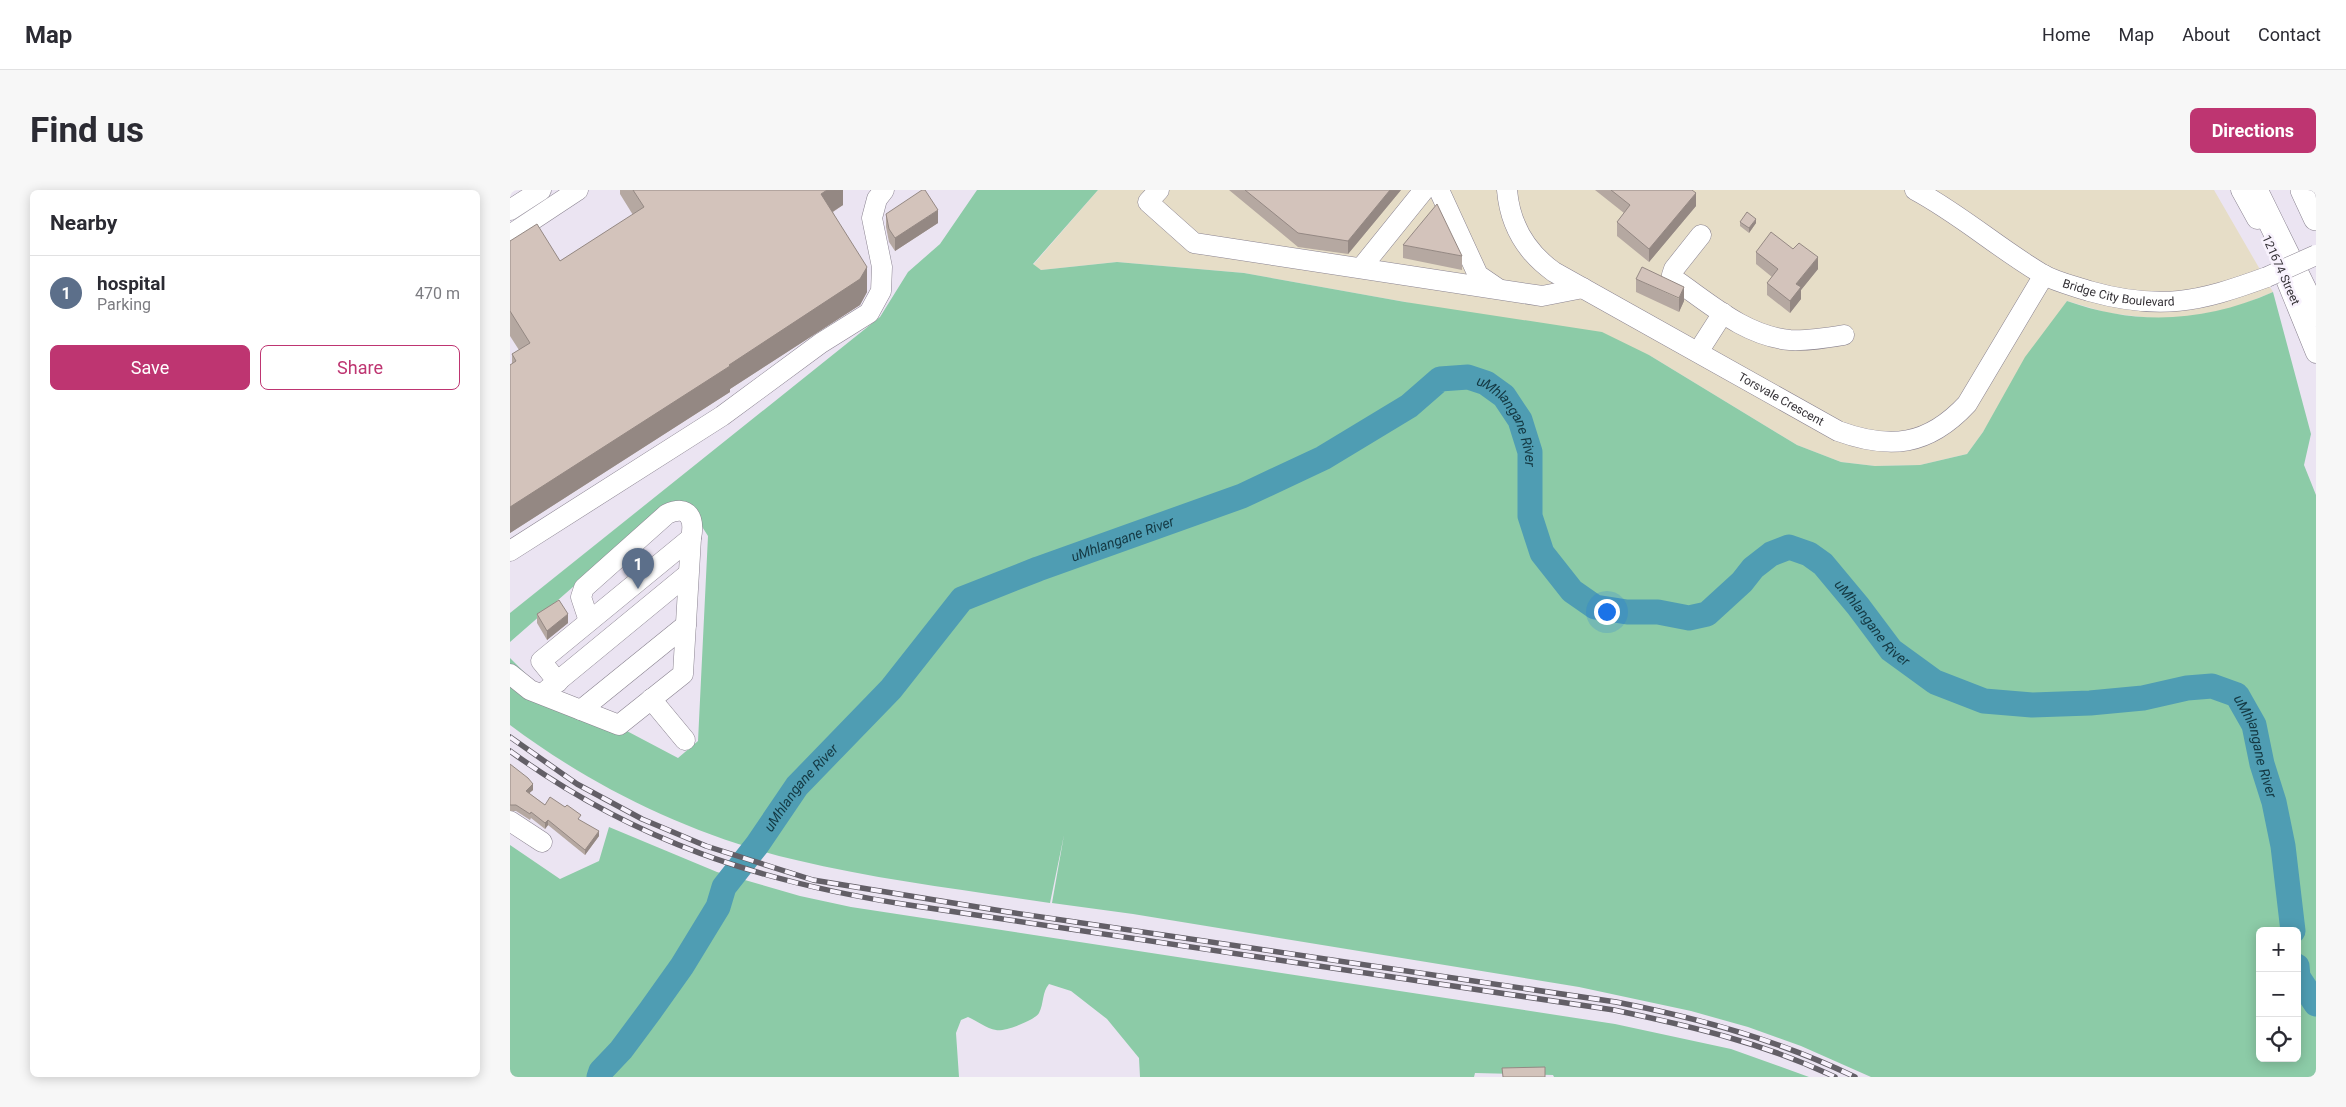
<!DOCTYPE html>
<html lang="en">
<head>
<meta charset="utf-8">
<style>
  :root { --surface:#fff; --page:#f7f7f7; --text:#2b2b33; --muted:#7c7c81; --line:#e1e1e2; --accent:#be3571 }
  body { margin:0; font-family:Roboto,sans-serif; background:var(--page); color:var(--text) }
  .controls { position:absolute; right:15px; bottom:15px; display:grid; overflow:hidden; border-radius:8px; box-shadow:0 2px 12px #0003 }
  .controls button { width:45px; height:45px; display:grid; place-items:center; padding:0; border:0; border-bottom:1px solid var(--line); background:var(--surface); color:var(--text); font:25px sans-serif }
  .you { position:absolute; left:1096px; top:421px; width:18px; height:18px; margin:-12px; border:4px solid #fff; border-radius:50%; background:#1a73e8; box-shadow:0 0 0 8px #1a73e833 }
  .badge { display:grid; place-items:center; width:32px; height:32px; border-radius:50%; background:var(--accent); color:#fff; font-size:16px; font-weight:700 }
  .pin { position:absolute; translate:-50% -41px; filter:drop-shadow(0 1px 2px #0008) }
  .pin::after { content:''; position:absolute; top:26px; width:18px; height:15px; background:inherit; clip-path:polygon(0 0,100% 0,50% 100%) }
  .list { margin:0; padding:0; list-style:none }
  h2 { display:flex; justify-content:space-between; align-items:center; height:65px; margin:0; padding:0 20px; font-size:21px }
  h2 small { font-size:16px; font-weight:400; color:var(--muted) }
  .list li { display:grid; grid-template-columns:32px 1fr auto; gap:15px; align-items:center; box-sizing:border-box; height:75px; padding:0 20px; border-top:1px solid var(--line) }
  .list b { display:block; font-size:19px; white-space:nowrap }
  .list p { margin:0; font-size:16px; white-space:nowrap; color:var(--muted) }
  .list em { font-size:16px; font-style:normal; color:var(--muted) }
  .actions { display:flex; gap:10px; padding:15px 20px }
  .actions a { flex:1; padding:11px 0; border:1px solid var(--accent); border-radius:8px; text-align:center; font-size:18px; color:var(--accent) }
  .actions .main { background:var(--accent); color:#fff }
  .icon { flex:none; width:28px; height:28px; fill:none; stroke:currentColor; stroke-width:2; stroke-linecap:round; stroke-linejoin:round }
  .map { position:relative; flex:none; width:1806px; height:887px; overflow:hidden; border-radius:8px }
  header { display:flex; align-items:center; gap:30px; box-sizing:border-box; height:70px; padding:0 25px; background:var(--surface); border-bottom:1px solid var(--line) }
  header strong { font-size:24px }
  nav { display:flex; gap:28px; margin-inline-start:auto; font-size:18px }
  .intro { display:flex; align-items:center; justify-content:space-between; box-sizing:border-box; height:120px; padding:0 30px }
  h1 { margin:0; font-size:35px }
  .button { padding:12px 22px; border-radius:8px; background:var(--accent); color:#fff; font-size:18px; font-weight:700 }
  main { display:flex; gap:30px; padding:0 30px }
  aside { flex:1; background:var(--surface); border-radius:8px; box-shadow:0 2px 12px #0003 }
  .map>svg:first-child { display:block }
  .industrial { fill:#e6ddc7 }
  .green { fill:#8ccba7; fill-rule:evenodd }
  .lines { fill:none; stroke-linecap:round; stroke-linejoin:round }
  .river { stroke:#4f9db3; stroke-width:25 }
  .minor-casing { stroke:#8a8390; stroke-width:21 }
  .major-casing { stroke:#8a8390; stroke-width:26 }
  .minor { stroke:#fff; stroke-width:20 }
  .major { stroke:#fff; stroke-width:25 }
  .rail-casing { stroke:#635f67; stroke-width:5.5 }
  .rail { stroke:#f8f2fd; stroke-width:4; stroke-dasharray:11; stroke-linecap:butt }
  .minor-bridge-casing { stroke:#8a8390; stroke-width:21; stroke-linecap:butt }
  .minor-bridge { stroke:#fff; stroke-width:20 }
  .wall { fill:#b5a8a1 }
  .shaded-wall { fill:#948883 }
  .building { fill:#d3c3bb; stroke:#948883 }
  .labels { text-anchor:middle; stroke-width:5; stroke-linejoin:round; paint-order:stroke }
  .street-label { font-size:12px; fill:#343136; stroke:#f8f2fd }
  .water-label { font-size:14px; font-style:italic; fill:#143943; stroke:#f8f2fd }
</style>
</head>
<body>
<header>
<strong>Map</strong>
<nav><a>Home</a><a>Map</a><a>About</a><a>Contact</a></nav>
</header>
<div class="intro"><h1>Find us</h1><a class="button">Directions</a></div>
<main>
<aside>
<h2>Nearby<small></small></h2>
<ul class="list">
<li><span class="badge" style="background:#5c6f8a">1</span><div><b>hospital</b><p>Parking</p></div><em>470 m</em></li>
</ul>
<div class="actions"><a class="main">Save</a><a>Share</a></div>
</aside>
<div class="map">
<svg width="1806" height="887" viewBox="0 0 1806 887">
  <rect width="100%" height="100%" fill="#ebe4f2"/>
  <path class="industrial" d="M 588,0 L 1704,0 L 1763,102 L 1724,118 L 1683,126 L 1662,128 L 1641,128 L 1598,123 L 1557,111 L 1473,242 L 1457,264 L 1410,275 L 1365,276 L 1331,272 L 1287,255 L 1139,165 L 895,112 L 734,83 L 607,72 L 531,80 L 523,75 Z"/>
  <path class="green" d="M 467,0 L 588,0 L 523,74 L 531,80 L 607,72 L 734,83 L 895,112 L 1092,142 L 1139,165 L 1287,255 L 1331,272 L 1365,276 L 1410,275 L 1457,264 L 1473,242 L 1515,167 L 1557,111 C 1627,136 1695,132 1763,102 L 1801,244 L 1794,275 L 1806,305 L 1806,887 L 1361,887 L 1291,856 L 1238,837 L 1181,821 L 1069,797 L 623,724 L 542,713 L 554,645 L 540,713 C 456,700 369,690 286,670 C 183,646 84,598 0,535 L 0,468 L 24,492 L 168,568 L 188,551 L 198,346 L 182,321 L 151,320 L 0,452 L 0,423 L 370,127 L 398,82 L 430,54 ZM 1750,741 L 1787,741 L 1787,868 L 1750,868 Z
    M 99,637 L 207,682 L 290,706 L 341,717 L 1105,834 L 1221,859 L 1299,887 L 1044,887 L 1043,885 L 965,883 L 964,887 L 630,887 L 629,868 L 597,829 L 561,801 L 539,794 C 532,802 534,813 529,823 C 525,830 495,842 486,840 C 477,839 466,830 458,827 L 451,830 L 446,843 L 449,887 L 0,887 L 0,655 L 50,689 L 89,671 Z"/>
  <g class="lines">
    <g class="river">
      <path d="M 1787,776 L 1788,787 L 1806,814"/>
      <path id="s1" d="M 89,887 L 91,881 L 111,860 L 140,821 L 172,776 L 208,717 L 214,697 L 247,655 L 287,596 L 381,499 L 452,409 L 528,379 L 732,306 L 813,268 L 899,216 L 930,189 L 958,187 L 976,193 L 994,206 L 1010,230 L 1020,262 L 1020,326 L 1032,363 L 1062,401 L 1085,417 L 1117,422 L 1148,422 L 1179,428 L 1197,424 L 1232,392 L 1243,378 L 1261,364 L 1279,357 L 1299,364 L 1313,374 L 1348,416 L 1381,460 L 1425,492 L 1474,511 L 1522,515 L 1580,513 L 1633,508 L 1677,498 L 1702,496 L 1727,505 L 1744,535 L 1752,574 L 1764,612 L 1773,656 L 1783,741"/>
    </g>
    <defs>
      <g id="minor">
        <path d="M 649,0 L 638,12 L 684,53 L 1032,106 L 1073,98"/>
        <path d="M 929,0 L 968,85 L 987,98"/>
        <path id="s2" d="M 997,0 C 1000,36 1016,62 1044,82 L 1328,241 C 1380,260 1418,256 1457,214 L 1534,85"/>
        <path id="s3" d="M 1405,0 C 1450,24 1488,58 1532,84 C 1546,92 1564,96 1579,101 C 1650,121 1689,112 1757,87"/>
        <path d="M 1731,0 L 1747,29"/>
        <path d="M 0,20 L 31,0"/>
        <path d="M 0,45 L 68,0"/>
        <path d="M 1191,45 L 1164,79 L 1162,85 L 1164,89 C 1199,113 1235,146 1280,150 C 1298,151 1316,148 1334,145"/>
        <path d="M 851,78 L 914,0"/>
        <path d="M 1773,82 L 1806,163"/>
        <path d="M 1188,162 L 1213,123"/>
        <path d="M 0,361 L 212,226 L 311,153 L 359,123 L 371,101 L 372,77 L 362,28 L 367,9 L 374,0"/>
        <path d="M 0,484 L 20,500 L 109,535 L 173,484 L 181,348 C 185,329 179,314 157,324 L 74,398 L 71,407 L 79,431"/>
        <path d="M 48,492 L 31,471 L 181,348"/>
        <path d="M 37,500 L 178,384"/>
        <path d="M 141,509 L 175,550"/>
        <path d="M 71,520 L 176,435"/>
        <path d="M 0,631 L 32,652"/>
      </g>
      <path id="major" d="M 1745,0 L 1806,124
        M 1793,0 L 1806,28"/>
    </defs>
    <use href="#minor" class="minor-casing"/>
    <use href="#major" class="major-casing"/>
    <use href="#minor" class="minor"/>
    <use href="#major" class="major"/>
    <defs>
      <path id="rail" d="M 0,547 L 67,594 L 132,629 L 196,656 L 303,690 L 498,722 L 1106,812 C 1189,828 1269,850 1345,887
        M 0,561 C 124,651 249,692 399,715 L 1104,820 C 1180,836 1254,853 1325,887"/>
    </defs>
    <use href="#rail" class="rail-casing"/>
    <use href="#rail" class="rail"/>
    <defs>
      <path id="minor-bridge" d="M 1757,87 L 1806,65"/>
    </defs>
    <use href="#minor-bridge" class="minor-bridge-casing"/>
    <use href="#minor-bridge" class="minor-bridge"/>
  </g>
  <path class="wall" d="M 110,0 L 333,0 L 333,15 L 323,22 L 357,102 L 350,115 L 220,199 L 220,202 L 0,343 L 0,175 L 2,174 L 2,164 L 9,160 L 0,146 L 0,51 L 50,71 L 123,25 L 110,4 Z
    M 719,0 L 891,0 L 838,64 L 788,57 Z
    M 1085,0 L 1182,0 L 1186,16 L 1139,72 L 1107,46 L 1107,32 L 1114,23 Z
    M 376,24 L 428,33 L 385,61 L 379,52 L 376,37 Z
    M 1230,32 L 1246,33 L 1239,43 L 1230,36 Z
    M 893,55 L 952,66 L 952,80 L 893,68 Z
    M 1246,62 L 1308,79 L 1291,100 L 1291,109 L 1280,123 L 1257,105 L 1257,93 L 1262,87 L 1246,74 Z
    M 1126,89 L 1174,111 L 1169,122 L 1126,102 Z
    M 27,424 L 58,433 L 37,450 L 27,433 Z
    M 0,574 L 23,600 L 19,603 L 35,615 L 71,631 L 89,646 L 75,665 L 38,635 L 35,639 L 21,628 L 20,630 L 6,621 L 0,621 Z"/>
  <path class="shaded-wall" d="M 317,0 L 333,0 L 333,15 L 311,29 L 311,4 Z
    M 880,0 L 891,0 L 838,64 L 838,51 Z
    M 1186,3 L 1186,16 L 1139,72 L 1139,59 Z
    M 428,20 L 428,33 L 385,61 L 385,48 Z
    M 1246,29 L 1246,33 L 1239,43 L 1239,38 Z
    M 1308,67 L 1308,79 L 1291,100 L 1291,109 L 1280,123 L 1280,111 L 1286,94 Z
    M 357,77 L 357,102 L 350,115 L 220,199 L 220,202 L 0,343 L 0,317 Z
    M 1174,97 L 1174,111 L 1169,122 L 1169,108 Z
    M 58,424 L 58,433 L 37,450 L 37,441 Z
    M 23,594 L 23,600 L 16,606 L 16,601 Z
    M 38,630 L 38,635 L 35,639 L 35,633 Z
    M 89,641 L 89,646 L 75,665 L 75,660 Z"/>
  <path class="building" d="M 123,0 L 317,0 L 311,4 L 357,77 L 350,89 L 219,175 L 220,176 L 0,317 L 0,175 L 6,171 L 2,164 L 20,153 L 0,121 L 0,51 L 27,34 L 50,71 L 134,17 Z
    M 412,0 L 415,0 L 428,20 L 385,48 L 379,39 L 376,24 Z
    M 735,0 L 880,0 L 838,51 L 788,43 Z
    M 1101,0 L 1182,0 L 1186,3 L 1139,59 L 1107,32 L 1120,15 Z
    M 927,14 L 952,66 L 893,55 Z
    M 1237,22 L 1246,29 L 1239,38 L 1230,32 Z
    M 1261,42 L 1283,59 L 1289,53 L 1308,67 L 1286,94 L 1291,97 L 1280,111 L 1257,93 L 1268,79 L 1246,62 Z
    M 1132,77 L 1174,97 L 1169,108 L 1126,89 Z
    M 49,410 L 58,424 L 37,441 L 27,424 Z
    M 0,574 L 18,588 L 23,594 L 16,601 L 35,615 L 40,607 L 55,617 L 57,615 L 71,625 L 68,629 L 89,641 L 75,660 L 38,630 L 35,633 L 21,622 L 20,624 L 6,615 L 0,615 Z
    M 1035,877 L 1035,887 L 993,887 L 992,878 Z"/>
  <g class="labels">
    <g class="street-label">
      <text transform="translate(1771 80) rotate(66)" y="4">121674 Street</text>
      <text dy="4" stroke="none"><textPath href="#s3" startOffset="232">Bridge City Boulevard</textPath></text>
      <text dy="4" stroke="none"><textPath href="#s2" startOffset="358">Torsvale Crescent</textPath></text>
    </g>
    <g class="water-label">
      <text dy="5" stroke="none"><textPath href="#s1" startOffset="1225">uMhlangane River</textPath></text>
      <text dy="5" stroke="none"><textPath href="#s1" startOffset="775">uMhlangane River</textPath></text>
      <text dy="5" stroke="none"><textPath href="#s1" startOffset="1780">uMhlangane River</textPath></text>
      <text dy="5" stroke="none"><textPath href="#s1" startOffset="2231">uMhlangane River</textPath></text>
      <text dy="5" stroke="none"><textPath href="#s1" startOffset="355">uMhlangane River</textPath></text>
    </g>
  </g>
</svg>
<div class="controls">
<button>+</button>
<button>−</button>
<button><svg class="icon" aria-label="locate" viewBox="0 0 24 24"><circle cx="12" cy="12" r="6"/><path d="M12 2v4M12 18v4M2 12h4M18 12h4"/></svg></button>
</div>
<div class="you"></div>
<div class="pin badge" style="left:128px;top:399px;background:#5c6f8a">1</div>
</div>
</main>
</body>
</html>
